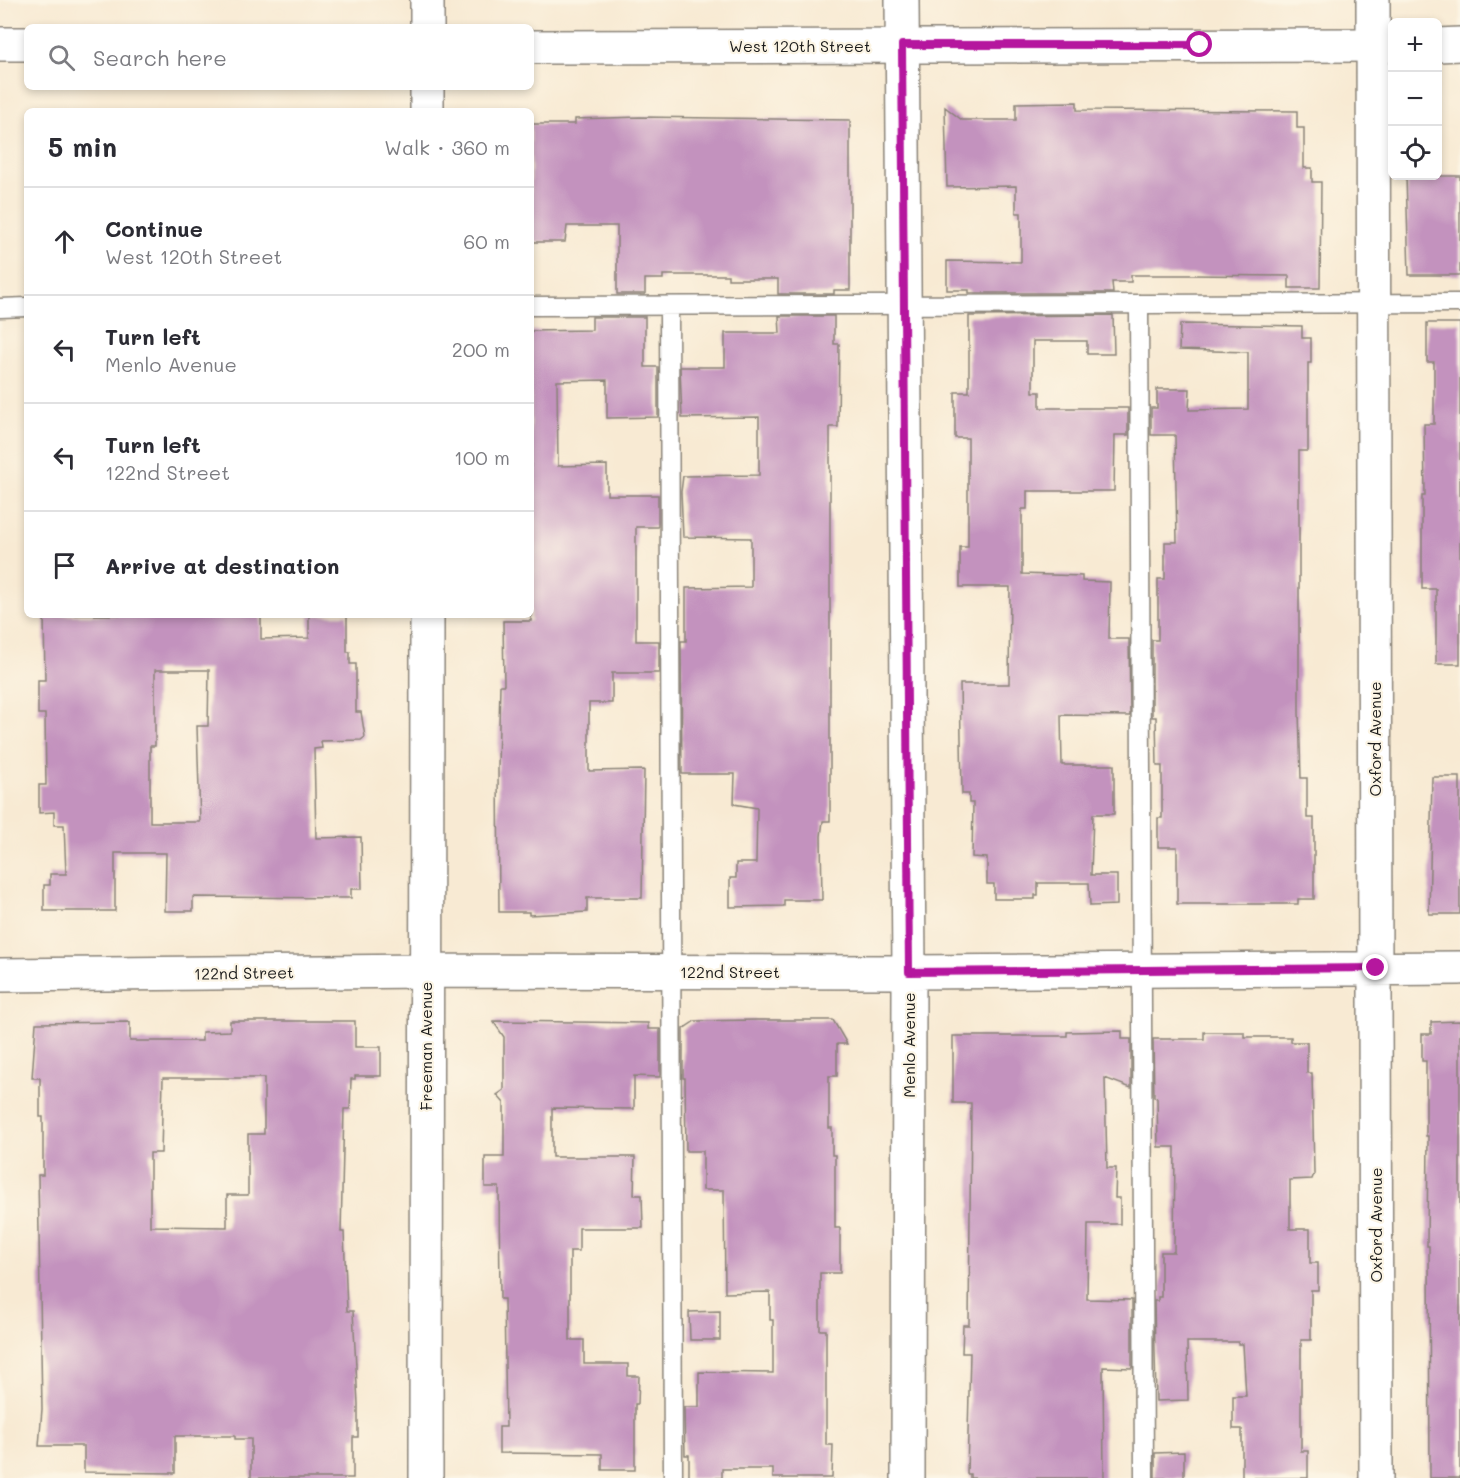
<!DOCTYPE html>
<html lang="en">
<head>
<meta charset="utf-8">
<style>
  :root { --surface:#fff; --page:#f2f2f3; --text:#2b2b33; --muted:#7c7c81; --line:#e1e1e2 }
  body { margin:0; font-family:Mali,sans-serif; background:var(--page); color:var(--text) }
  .controls { position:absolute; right:18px; top:18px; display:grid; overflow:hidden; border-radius:9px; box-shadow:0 3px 9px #0003 }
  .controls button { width:54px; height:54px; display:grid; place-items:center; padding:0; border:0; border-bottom:2px solid var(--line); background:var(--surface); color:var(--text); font:30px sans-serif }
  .stop { position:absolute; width:18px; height:18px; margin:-14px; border:4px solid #b5179e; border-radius:50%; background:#fff }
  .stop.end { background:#b5179e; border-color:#fff; box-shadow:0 2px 6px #0008 }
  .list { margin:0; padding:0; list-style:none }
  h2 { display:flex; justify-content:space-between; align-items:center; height:78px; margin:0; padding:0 24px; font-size:26px }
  h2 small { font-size:20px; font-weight:400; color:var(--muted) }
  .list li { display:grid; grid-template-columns:39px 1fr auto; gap:18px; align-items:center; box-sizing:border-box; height:108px; padding:0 24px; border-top:2px solid var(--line) }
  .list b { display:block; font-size:22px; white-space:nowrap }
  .list p { margin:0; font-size:20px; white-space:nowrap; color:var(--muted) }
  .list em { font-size:20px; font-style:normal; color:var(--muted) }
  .icon { flex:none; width:33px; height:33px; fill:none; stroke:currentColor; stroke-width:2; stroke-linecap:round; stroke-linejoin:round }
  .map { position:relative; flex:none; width:1460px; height:1478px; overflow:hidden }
  .search { position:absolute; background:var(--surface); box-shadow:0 3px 9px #0003; left:24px; top:24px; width:510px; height:66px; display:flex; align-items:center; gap:15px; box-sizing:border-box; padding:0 21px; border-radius:9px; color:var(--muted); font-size:22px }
  .panel { position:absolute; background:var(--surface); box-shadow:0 3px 9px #0003; left:24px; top:108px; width:510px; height:510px; border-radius:9px }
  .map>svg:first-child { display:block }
  .building { fill:#c392be; fill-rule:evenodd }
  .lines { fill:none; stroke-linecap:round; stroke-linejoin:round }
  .lane-casing { stroke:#8a8378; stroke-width:21 }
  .street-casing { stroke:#8a8378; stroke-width:36 }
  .secondary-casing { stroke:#8a8378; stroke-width:36 }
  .lane { stroke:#fff; stroke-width:18 }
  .street { stroke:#fff; stroke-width:33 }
  .secondary { stroke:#fff; stroke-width:33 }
  .route { stroke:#b5179e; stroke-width:8 }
  .labels { text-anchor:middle; stroke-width:4.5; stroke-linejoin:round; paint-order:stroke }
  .street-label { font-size:16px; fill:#1c1c1c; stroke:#fcf5e5 }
</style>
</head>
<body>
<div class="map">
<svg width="1460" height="1478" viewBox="0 0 1460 1478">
  <rect width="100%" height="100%" fill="#fcf5e5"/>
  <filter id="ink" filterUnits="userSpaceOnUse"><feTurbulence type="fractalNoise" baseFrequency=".0167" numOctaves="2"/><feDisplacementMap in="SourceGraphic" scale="12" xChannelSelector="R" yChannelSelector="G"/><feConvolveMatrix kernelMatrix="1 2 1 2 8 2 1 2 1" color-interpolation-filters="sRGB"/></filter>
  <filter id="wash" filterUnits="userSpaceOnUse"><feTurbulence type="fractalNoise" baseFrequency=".008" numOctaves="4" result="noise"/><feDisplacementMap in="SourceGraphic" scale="24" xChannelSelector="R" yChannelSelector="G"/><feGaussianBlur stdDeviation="1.35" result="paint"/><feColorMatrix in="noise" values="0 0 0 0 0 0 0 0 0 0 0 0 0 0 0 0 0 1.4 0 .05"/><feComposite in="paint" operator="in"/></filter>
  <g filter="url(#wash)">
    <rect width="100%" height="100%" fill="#f8ead3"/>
    <g id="blocks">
      <path class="building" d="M 1077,102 L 1077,110 L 1297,111 L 1297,128 L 1304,128 L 1304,168 L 1312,168 L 1312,182 L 1321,182 L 1320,288 L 1289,288 L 1289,276 L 1191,275 L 1131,275 L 1131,282 L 1112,282 L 1113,293 L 969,293 L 969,290 L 947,290 L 947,261 L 1021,262 L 1021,213 L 1016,213 L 1016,186 L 947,187 L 945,107 L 962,120 L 1016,120 L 1016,103 Z
        M 640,117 L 850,120 L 850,290 L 834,290 L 834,294 L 778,294 L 778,279 L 728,279 L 728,275 L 663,275 L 663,279 L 645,279 L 645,294 L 617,294 L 617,226 L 567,226 L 565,242 L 531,242 L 531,124 L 575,124 L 575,119 Z
        M 1406,176 L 1460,176 L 1460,275 L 1409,275 Z
        M 1113,315 L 1114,354 L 1087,354 L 1087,341 L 1033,341 L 1033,392 L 1040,392 L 1040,408 L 1128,408 L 1128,435 L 1115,435 L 1114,491 L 1027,491 L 1027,509 L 1022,509 L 1022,574 L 1082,576 L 1082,581 L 1110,582 L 1109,639 L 1129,639 L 1130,716 L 1061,715 L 1062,765 L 1114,765 L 1114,814 L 1093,814 L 1091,875 L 1117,875 L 1117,905 L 1090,906 L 1089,883 L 1038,883 L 1038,895 L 1035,895 L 1035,899 L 994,899 L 994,884 L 987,884 L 987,858 L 972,857 L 973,803 L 969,803 L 969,794 L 962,794 L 960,684 L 1009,684 L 1010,587 L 960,587 L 960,547 L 968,547 L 968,438 L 955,438 L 955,392 L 969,392 L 969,316 Z
        M 779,316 L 834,316 L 834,344 L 839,344 L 838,427 L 830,427 L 830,821 L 823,821 L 821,836 L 822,900 L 784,900 L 784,906 L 730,907 L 730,878 L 736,878 L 736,863 L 756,863 L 757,808 L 734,804 L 735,774 L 682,774 L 681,641 L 686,641 L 686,588 L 751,587 L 751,538 L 683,537 L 681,492 L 683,476 L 759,475 L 759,417 L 682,418 L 680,367 L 725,367 L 725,333 L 780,333 Z
        M 592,317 L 645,317 L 645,367 L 658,367 L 658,417 L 607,418 L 607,380 L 557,381 L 558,466 L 607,465 L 607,495 L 658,495 L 658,527 L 636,527 L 636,641 L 659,641 L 659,673 L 612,673 L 612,703 L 589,703 L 589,771 L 644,770 L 642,898 L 587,898 L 587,912 L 529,915 L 529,912 L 499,912 L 498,767 L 500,685 L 504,685 L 503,621 L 531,621 L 531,331 L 592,330 Z
        M 1427,323 L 1460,323 L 1460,664 L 1436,664 L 1436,589 L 1422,589 L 1422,496 L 1425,496 L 1424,424 L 1434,424 L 1434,362 L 1427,362 Z
        M 1180,324 L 1302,326 L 1302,338 L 1311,338 L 1311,363 L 1308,363 L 1308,451 L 1299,451 L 1299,712 L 1301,778 L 1307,778 L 1307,818 L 1314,818 L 1314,899 L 1298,899 L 1298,904 L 1177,904 L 1177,847 L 1158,847 L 1158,818 L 1162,818 L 1162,766 L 1157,766 L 1156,717 L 1152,717 L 1152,640 L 1158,640 L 1158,579 L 1165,579 L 1165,542 L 1177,542 L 1175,435 L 1151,435 L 1151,408 L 1157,408 L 1157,389 L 1190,389 L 1189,410 L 1248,409 L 1248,352 L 1179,350 Z
        M 44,615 L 261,615 L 261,639 L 309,638 L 309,615 L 347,615 L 347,652 L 350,652 L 350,664 L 356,664 L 356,712 L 361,712 L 365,737 L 361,740 L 321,741 L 322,748 L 314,749 L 316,838 L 361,837 L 362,889 L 351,889 L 351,898 L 193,897 L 193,911 L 165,911 L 166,853 L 115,853 L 115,911 L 44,911 L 44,885 L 50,885 L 50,874 L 66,874 L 64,825 L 54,825 L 54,812 L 39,813 L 39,785 L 46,785 L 45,714 L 38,714 L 38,680 L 45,680 ZM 155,670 L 209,670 L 208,726 L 197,726 L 200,822 L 150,822 L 150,746 L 155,746 Z
        M 1432,777 L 1460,777 L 1460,914 L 1429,914 Z
        M 756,1020 L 833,1020 L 847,1044 L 837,1044 L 837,1076 L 829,1076 L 829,1128 L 832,1128 L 832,1155 L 835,1155 L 835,1228 L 840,1228 L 840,1273 L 820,1273 L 820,1330 L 826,1330 L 826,1445 L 833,1445 L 832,1478 L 773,1478 L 773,1469 L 722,1469 L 722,1478 L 689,1478 L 689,1455 L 685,1455 L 684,1407 L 699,1407 L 699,1372 L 773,1373 L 773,1320 L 770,1320 L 770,1292 L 725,1293 L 724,1190 L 703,1190 L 703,1151 L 686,1151 L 685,1078 L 683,1078 L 683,1029 L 695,1021 Z
        M 230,1021 L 355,1021 L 355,1047 L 381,1047 L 381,1076 L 355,1076 L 355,1079 L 351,1079 L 350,1109 L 344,1109 L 341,1232 L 344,1232 L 347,1311 L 353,1311 L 358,1404 L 358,1437 L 353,1437 L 353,1478 L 251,1478 L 251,1439 L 235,1439 L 235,1436 L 175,1436 L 175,1473 L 84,1472 L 84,1446 L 39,1446 L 42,1409 L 38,1175 L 43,1175 L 43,1117 L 40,1117 L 40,1078 L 32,1078 L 36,1023 L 130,1022 L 130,1041 L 202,1041 L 202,1032 L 230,1031 ZM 163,1078 L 264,1078 L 264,1134 L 248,1134 L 248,1195 L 227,1195 L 227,1227 L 150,1226 L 150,1153 L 161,1153 Z
        M 493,1021 L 648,1023 L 648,1029 L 660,1029 L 660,1077 L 634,1076 L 634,1109 L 552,1108 L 552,1157 L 635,1157 L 634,1195 L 642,1195 L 643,1228 L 579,1228 L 579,1251 L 570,1251 L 570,1340 L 584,1340 L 584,1364 L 628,1364 L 628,1376 L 639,1376 L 638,1404 L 635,1404 L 635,1470 L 602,1470 L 602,1454 L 499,1453 L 499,1427 L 506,1427 L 504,1299 L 500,1299 L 499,1187 L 485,1187 L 485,1157 L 504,1157 L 504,1103 L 497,1095 L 504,1090 L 504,1037 Z
        M 1460,1021 L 1460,1478 L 1430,1478 L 1429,1246 L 1427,1246 L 1428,1136 L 1426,1136 L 1426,1061 L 1422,1061 L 1422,1034 L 1431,1034 L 1431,1022 Z
        M 1122,1031 L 1122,1039 L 1131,1039 L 1131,1088 L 1105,1078 L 1107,1168 L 1116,1168 L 1115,1198 L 1120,1198 L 1120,1224 L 1088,1224 L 1087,1299 L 1132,1300 L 1132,1368 L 1103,1367 L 1104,1478 L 970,1478 L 970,1474 L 967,1474 L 970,1353 L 962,1353 L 963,1325 L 969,1325 L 971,1103 L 953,1103 L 953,1036 L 1067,1036 L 1067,1032 Z
        M 1204,1032 L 1244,1032 L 1244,1037 L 1291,1037 L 1291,1042 L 1307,1042 L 1307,1073 L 1312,1073 L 1314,1174 L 1312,1179 L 1290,1180 L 1290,1229 L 1310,1229 L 1310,1263 L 1318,1263 L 1318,1290 L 1311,1290 L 1311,1340 L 1301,1340 L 1301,1451 L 1308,1451 L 1308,1478 L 1242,1478 L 1242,1429 L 1233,1429 L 1233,1396 L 1246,1396 L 1243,1344 L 1238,1344 L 1238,1342 L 1187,1342 L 1188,1400 L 1156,1401 L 1154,1301 L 1158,1301 L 1158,1297 L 1161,1297 L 1161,1252 L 1174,1252 L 1175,1147 L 1158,1147 L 1157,1098 L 1154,1097 L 1153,1039 L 1204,1039 Z
        M 720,1311 L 720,1340 L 690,1340 L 689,1312 Z
        M 1184,1452 L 1184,1478 L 1155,1478 L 1155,1453 Z"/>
    </g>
  </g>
  <g filter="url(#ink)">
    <use href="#blocks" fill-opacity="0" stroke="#8a8378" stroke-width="1.5"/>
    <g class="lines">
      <defs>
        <path id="lane" d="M 1139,304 L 1144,1478
          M 531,306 L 1460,303
          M 669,306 L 673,1478
          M 0,308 L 27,307"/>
        <path id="street" d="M 427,0 L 427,27
          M 902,0 L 909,972 L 908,1478
          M 1373,0 L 1376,1478
          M 427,87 L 427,111
          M 0,975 L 426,971 L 909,972 L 1460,968
          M 426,1478 L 427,615"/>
        <path id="secondary" d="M 0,44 L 27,44
          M 1438,45 L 1460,44
          M 531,47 L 1392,45"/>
      </defs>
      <use href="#lane" class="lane-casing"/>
      <use href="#street" class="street-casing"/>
      <use href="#secondary" class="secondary-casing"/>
      <use href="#lane" class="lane"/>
      <use href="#street" class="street"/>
      <use href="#secondary" class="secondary"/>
    </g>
  </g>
  <g class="lines" filter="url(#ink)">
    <path class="route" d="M 1200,45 L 902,45 L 909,972 L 1376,968"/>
  </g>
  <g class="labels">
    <g class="street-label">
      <text x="800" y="52">West 120th Street</text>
      <text transform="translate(1375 739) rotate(-90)" y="6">Oxford Avenue</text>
      <text x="730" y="978">122nd Street</text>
      <text transform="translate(244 973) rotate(-1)" y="6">122nd Street</text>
      <text transform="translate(909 1045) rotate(-90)" y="6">Menlo Avenue</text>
      <text transform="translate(426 1046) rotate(-90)" y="6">Freeman Avenue</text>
      <text transform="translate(1376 1225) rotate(-90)" y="6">Oxford Avenue</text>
    </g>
  </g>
</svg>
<div class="controls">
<button>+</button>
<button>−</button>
<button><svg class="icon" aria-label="locate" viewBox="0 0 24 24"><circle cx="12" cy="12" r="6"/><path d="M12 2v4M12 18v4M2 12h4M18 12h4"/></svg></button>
</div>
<div class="stop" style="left:1200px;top:45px"></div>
<div class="stop end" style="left:1376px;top:968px"></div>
<div class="search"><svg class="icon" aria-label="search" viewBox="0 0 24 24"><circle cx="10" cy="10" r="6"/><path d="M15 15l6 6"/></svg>Search here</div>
<section class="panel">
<h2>5 min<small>Walk · 360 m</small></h2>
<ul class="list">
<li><svg class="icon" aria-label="ahead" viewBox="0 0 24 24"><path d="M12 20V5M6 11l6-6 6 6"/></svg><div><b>Continue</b><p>West 120th Street</p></div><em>60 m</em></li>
<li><svg class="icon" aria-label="left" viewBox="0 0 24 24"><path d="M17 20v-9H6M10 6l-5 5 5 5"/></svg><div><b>Turn left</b><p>Menlo Avenue</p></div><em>200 m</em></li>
<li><svg class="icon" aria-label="left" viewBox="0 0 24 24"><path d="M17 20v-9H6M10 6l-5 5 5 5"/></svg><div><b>Turn left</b><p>122nd Street</p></div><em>100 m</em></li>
<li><svg class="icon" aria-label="arrive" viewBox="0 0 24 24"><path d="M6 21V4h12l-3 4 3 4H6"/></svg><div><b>Arrive at destination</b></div></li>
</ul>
</section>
</div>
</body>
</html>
